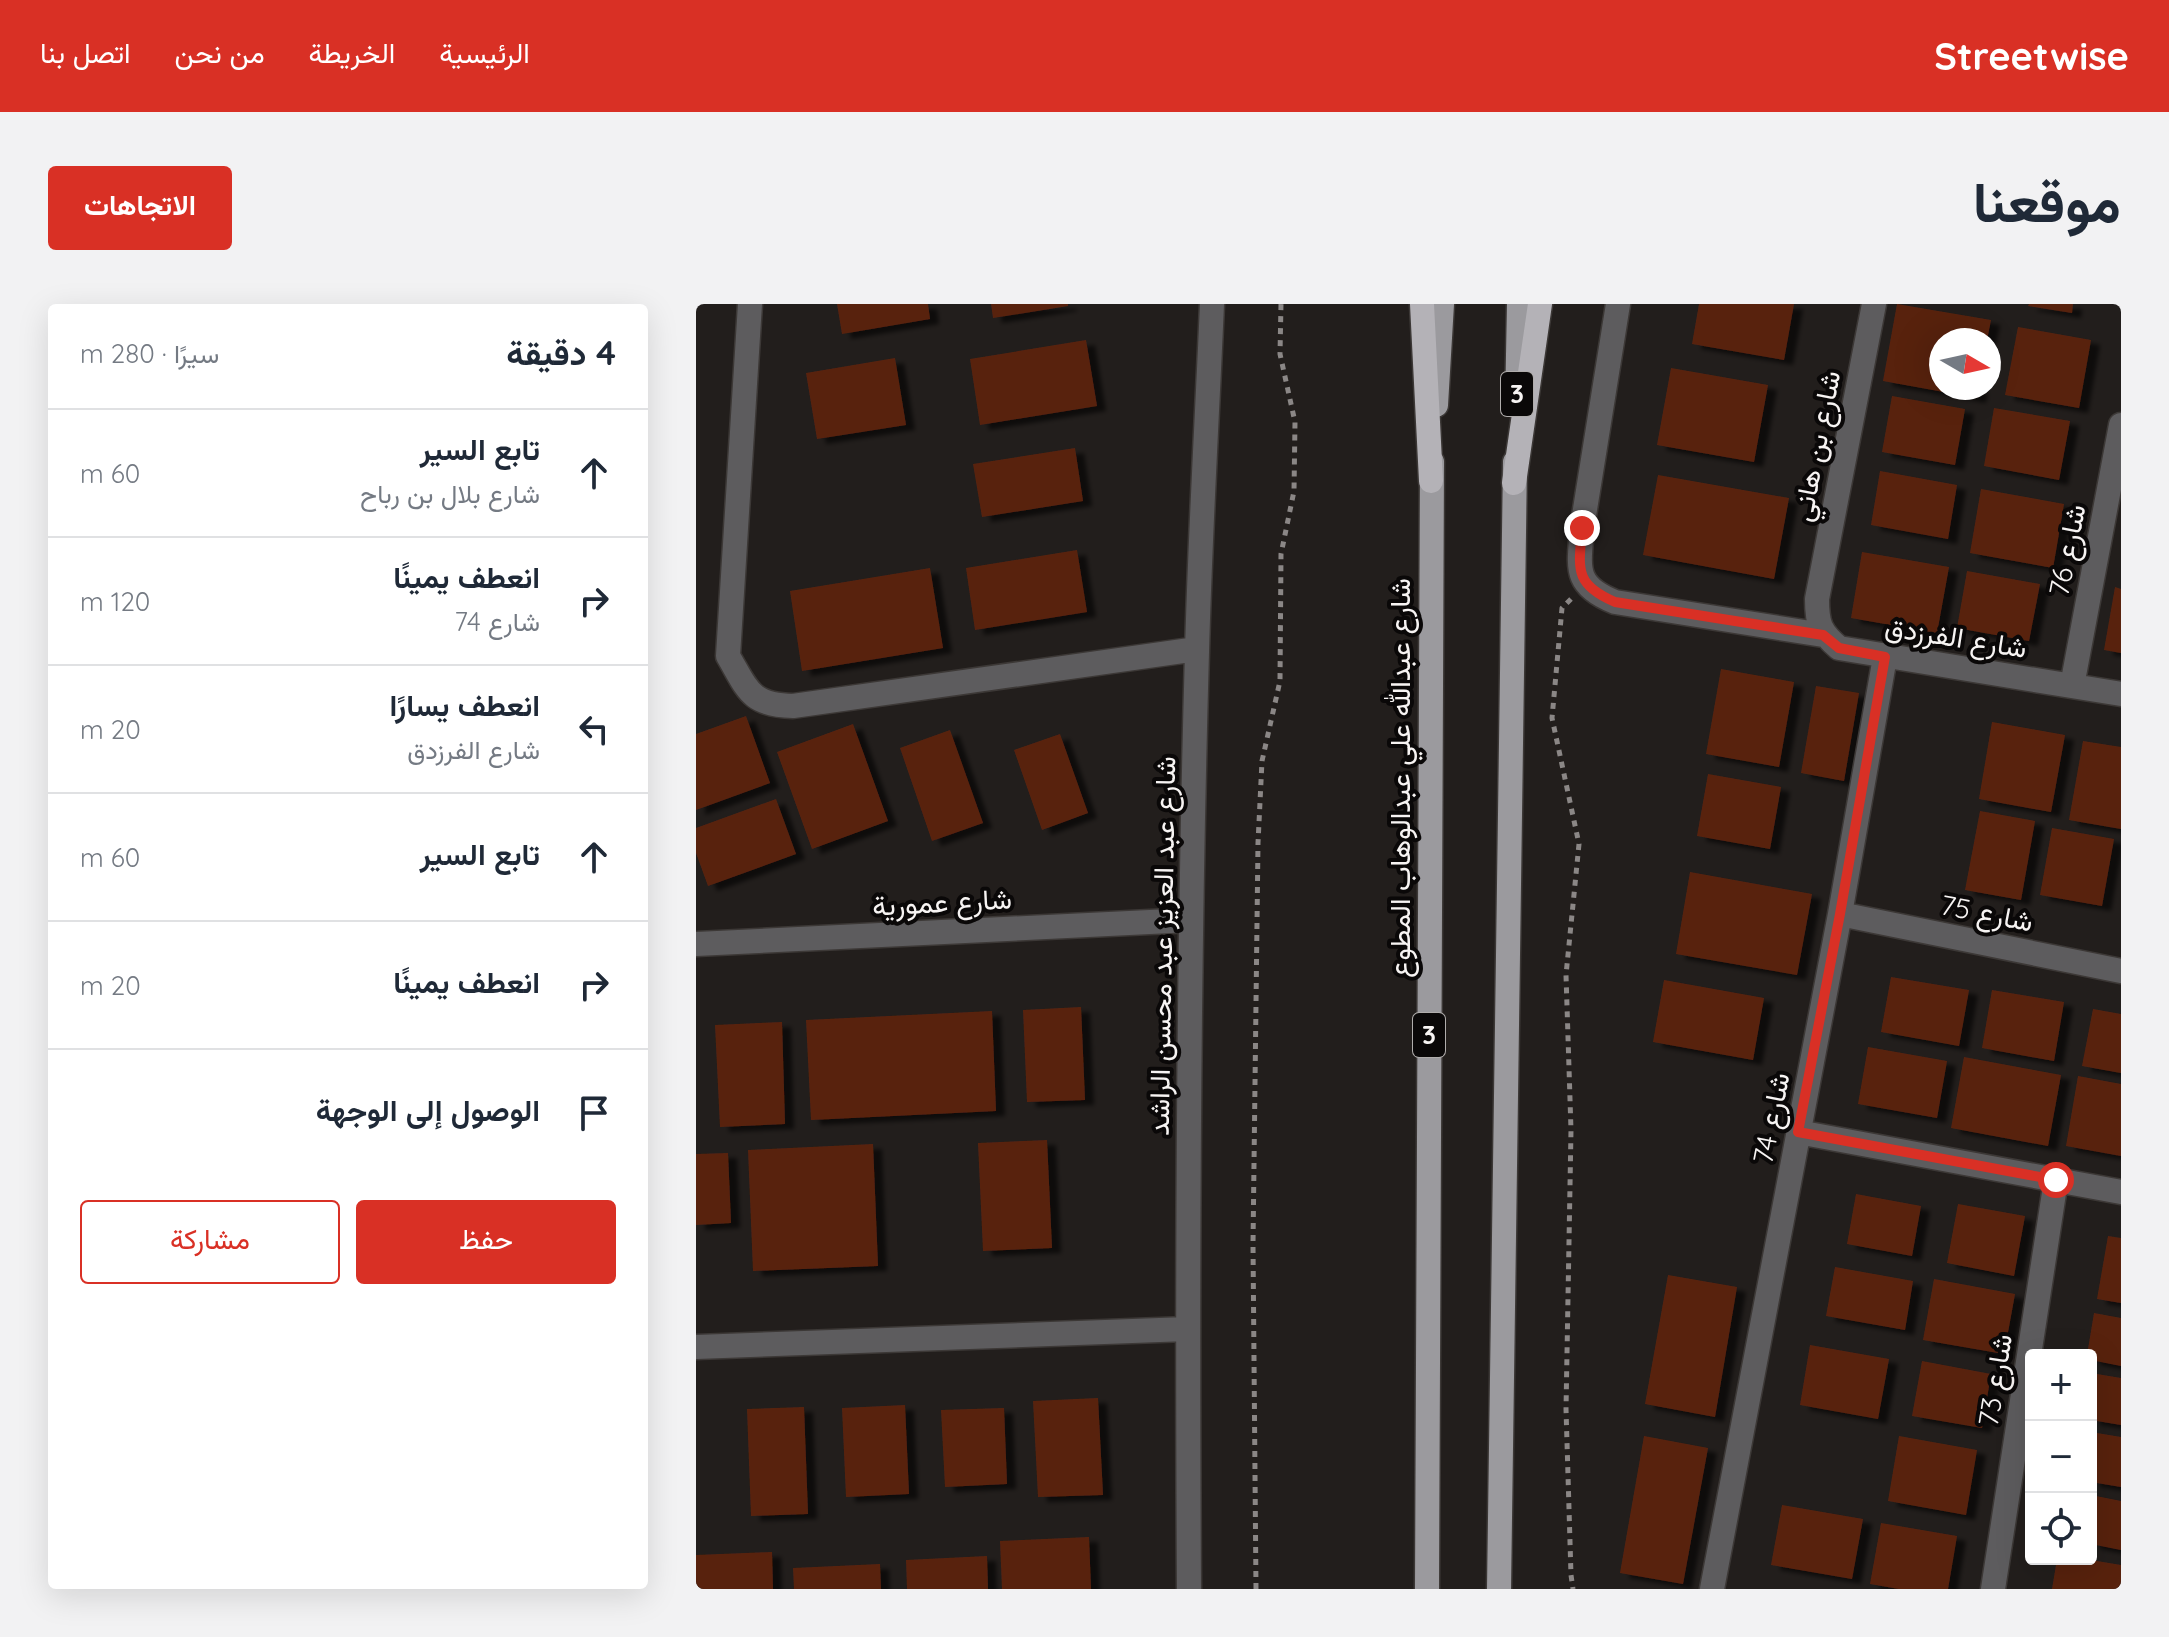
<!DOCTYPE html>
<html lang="ar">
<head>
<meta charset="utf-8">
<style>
  :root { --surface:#fff; --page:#f2f2f3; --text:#1f2937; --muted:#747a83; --line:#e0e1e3; --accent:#d93025 }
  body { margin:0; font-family:Quicksand,Vazirmatn,sans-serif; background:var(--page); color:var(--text); direction:rtl }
  .controls { position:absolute; right:24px; bottom:24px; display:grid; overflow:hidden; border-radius:8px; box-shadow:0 8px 32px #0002 }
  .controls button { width:72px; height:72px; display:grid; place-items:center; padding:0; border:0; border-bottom:2px solid var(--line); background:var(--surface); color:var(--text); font:40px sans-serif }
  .compass { position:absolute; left:1233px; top:24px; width:72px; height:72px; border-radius:50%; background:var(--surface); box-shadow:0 8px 32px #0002; rotate:99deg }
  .stop { position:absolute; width:24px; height:24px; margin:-18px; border:6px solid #d93025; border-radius:50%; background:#fff }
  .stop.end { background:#d93025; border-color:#fff; box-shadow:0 2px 8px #0008 }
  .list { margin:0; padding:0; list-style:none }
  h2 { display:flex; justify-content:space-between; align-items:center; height:104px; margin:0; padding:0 32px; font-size:34px }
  h2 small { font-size:26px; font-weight:400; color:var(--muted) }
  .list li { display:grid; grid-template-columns:52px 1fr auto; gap:24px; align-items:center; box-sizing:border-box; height:128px; padding:0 32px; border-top:2px solid var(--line) }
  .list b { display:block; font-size:30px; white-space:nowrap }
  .list p { margin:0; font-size:26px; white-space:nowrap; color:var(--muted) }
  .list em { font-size:26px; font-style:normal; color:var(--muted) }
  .actions { display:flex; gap:16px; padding:24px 32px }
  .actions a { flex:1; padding:18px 0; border:2px solid var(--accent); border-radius:8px; text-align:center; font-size:28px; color:var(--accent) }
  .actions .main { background:var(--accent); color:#fff }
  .icon { flex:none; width:44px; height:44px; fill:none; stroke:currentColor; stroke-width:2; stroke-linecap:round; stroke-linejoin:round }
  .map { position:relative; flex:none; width:1425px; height:1285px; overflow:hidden; direction:ltr; border-radius:8px }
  header { display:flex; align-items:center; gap:48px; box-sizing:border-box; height:112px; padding:0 40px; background:var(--accent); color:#fff }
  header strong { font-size:38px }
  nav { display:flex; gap:44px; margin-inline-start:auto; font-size:28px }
  .intro { display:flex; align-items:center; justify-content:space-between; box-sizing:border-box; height:192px; padding:0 48px }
  h1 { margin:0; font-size:56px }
  .button { padding:20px 36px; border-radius:8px; background:var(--accent); color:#fff; font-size:28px; font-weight:700 }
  main { display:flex; gap:48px; padding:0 48px }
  aside { flex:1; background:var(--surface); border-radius:8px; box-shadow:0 8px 32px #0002 }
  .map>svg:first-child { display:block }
  .building { fill:#592311; filter:url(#shadow) }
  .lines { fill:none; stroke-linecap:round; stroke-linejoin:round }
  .minor-casing { stroke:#3c3836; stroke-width:27 }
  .major-casing { stroke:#3c3836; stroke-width:27 }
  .highway-casing { stroke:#3c3836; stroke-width:27 }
  .path { stroke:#8b8786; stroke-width:5; stroke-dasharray:6 6; stroke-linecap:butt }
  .minor { stroke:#5d5c5e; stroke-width:24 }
  .major { stroke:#9b9a9e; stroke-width:24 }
  .highway { stroke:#b4b2b7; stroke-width:24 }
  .route { stroke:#d93025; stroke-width:10 }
  .labels { text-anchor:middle; stroke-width:8; stroke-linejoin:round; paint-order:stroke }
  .shield { fill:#0a0808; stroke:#b0adac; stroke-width:2 }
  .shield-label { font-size:26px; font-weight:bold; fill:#f7f4f3 }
  .street-label { font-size:28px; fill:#f7f4f3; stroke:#0a0808 }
</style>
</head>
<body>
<header>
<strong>Streetwise</strong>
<nav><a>الرئيسية</a><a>الخريطة</a><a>من نحن</a><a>اتصل بنا</a></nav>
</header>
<div class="intro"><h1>موقعنا</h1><a class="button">الاتجاهات</a></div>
<main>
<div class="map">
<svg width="1425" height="1285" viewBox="0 0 1425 1285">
  <defs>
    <filter id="shadow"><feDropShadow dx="9" dy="5" stdDeviation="2" flood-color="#0009"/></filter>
  </defs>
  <rect width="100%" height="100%" fill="#221e1c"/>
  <path class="building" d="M 141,0 L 232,0 L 234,15 L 146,30 Z
    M 295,0 L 372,0 L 372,2 L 297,14 Z
    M 1003,0 L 1098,0 L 1088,56 L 996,40 Z
    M 1201,0 L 1295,16 L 1291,36 L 1245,36 L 1245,84 L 1283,84 L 1281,94 L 1187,77 Z
    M 1333,0 L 1377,0 L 1376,9 L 1332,2 Z
    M 1322,23 L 1395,36 L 1383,104 L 1309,91 Z
    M 390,36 L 401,102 L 284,121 L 274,55 Z
    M 199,54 L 210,121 L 121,135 L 110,69 Z
    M 975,64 L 1072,81 L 1058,158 L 961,141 Z
    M 1196,92 L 1269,105 L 1259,161 L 1186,148 Z
    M 1298,104 L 1374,117 L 1363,176 L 1288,162 Z
    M 379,144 L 387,197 L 286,213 L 277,160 Z
    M 1184,167 L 1261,181 L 1252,235 L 1175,221 Z
    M 962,171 L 1093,194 L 1078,275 L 947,251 Z
    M 1285,185 L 1368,200 L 1357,264 L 1274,249 Z
    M 381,246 L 391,308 L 279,326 L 270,264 Z
    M 1166,248 L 1253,263 L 1241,329 L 1155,314 Z
    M 234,264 L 247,344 L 106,367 L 94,287 Z
    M 1271,267 L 1344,280 L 1333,337 L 1261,324 Z
    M 1419,283 L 1425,285 L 1425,349 L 1408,346 Z
    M 1025,365 L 1098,378 L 1083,463 L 1010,450 Z
    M 1120,382 L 1163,389 L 1148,477 L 1105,469 Z
    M 50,412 L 74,479 L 0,506 L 0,430 Z
    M 1296,418 L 1369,431 L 1355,508 L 1283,495 Z
    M 157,420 L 192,517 L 116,545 L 81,448 Z
    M 254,426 L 287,519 L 236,537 L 204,444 Z
    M 364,430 L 392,509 L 346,526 L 318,446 Z
    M 1387,437 L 1425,443 L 1425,525 L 1373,516 Z
    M 1012,470 L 1085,483 L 1074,545 L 1001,532 Z
    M 80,495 L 100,550 L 12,582 L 0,549 L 0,524 Z
    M 1284,507 L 1339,517 L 1325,596 L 1269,586 Z
    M 1356,524 L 1418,535 L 1406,602 L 1344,591 Z
    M 994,568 L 1116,590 L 1101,671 L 980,650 Z
    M 1195,673 L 1273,686 L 1263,742 L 1185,728 Z
    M 968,676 L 1068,694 L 1057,756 L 957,738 Z
    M 1296,686 L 1368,698 L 1358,757 L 1286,744 Z
    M 385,703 L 389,796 L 331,798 L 327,706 Z
    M 1397,705 L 1425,710 L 1425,769 L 1386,762 Z
    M 296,707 L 300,807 L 115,816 L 110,716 Z
    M 86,718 L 89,820 L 24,823 L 19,721 Z
    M 1172,743 L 1251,757 L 1241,814 L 1162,800 Z
    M 1268,753 L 1365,771 L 1352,842 L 1255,824 Z
    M 1382,772 L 1425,780 L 1425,852 L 1370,842 Z
    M 351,836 L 356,944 L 287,947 L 282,839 Z
    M 177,840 L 182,962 L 57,967 L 52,846 Z
    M 32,849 L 35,919 L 0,921 L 0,850 Z
    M 1160,890 L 1225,902 L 1216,952 L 1151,940 Z
    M 1262,900 L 1329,912 L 1318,972 L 1251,959 Z
    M 1412,932 L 1425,934 L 1425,999 L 1401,995 Z
    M 1139,963 L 1217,977 L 1209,1026 L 1130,1012 Z
    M 972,971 L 1041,983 L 1019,1113 L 949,1100 Z
    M 1238,975 L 1319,990 L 1308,1050 L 1227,1036 Z
    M 1398,1009 L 1425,1014 L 1425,1062 L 1395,1056 L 1395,1051 L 1391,1051 Z
    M 1114,1041 L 1193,1055 L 1182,1115 L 1104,1101 Z
    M 1226,1057 L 1295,1070 L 1286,1124 L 1216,1112 Z
    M 1395,1069 L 1425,1074 L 1425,1121 L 1395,1116 Z
    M 402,1094 L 407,1191 L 342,1193 L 337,1097 Z
    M 209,1101 L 213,1190 L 150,1193 L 146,1104 Z
    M 108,1103 L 112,1210 L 55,1212 L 51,1105 Z
    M 308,1104 L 311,1180 L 249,1183 L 245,1106 Z
    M 1395,1128 L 1425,1133 L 1425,1183 L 1395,1178 Z
    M 948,1132 L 1012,1144 L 987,1280 L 924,1269 Z
    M 1203,1132 L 1281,1146 L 1270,1211 L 1192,1197 Z
    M 1395,1191 L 1425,1197 L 1425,1246 L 1395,1240 Z
    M 1086,1201 L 1167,1215 L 1156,1275 L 1075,1261 Z
    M 1185,1219 L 1261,1232 L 1252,1285 L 1203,1285 L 1174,1280 Z
    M 393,1233 L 395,1285 L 306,1285 L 304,1237 Z
    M 76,1248 L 77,1285 L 0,1285 L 0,1251 Z
    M 291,1252 L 292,1285 L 211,1285 L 210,1256 Z
    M 1361,1255 L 1389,1255 L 1425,1261 L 1425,1285 L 1356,1285 Z
    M 184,1260 L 185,1285 L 98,1285 L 97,1264 Z"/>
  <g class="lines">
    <defs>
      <path id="minor" d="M 54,0 L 32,352 C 52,386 54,401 97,402 L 501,345
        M 922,0 L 886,224 C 883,264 877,281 919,298 L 1127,331
        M 1178,0 L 1121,295 C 1121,320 1124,328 1143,344 L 1425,390
        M 1376,382 L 1425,121
        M 1144,610 L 1425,667
        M 0,640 L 495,616
        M 1102,828 L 1425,888
        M 0,1043 L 491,1025
        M 493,1285 C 491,973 492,661 501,348 C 504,232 511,116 516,0
        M 1016,1285 L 1144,610 L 1189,353
        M 1297,1285 L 1360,876"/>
      <path id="major" d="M 740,101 L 746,0
        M 821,102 L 823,0
        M 731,1285 L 736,158
        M 803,1285 L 819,158"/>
      <path id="highway" d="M 726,0 L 735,177
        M 818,179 L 844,0"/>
    </defs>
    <use href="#minor" class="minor-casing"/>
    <use href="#major" class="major-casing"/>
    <use href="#highway" class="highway-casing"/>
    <path class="path" d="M 875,295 L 866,304 L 856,414 L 883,540 L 870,671 L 875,826 L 870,1105 L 875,1271 L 877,1285
      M 560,1285 L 557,940 L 562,539 L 566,457 L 584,377 L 585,250 L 598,187 L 599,118 L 584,50 L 585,0"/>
    <use href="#minor" class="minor"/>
    <use href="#major" class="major"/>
    <use href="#highway" class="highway"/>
  </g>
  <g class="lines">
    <path class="route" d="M 886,224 C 883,264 877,280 919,298 L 1127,331 L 1143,344 L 1189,353 L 1144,610 L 1102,828 L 1360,876"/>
  </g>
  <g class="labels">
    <g class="shield">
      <rect x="805" y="68" width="32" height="44" rx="6"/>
      <rect x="717" y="709" width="32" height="44" rx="6"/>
    </g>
    <g class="shield-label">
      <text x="821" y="99">3</text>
      <text x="733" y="740">3</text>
    </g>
    <g class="street-label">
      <text transform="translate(1120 142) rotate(-79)" y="10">شارع بن هاني</text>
      <text transform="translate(1371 246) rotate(-79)" y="10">شارع 76</text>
      <text transform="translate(1260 333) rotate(9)" y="10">شارع الفرزدق</text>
      <text transform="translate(704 474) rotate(-90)" y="10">شارع عبدالله علي عبدالوهاب المطوع</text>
      <text transform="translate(246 598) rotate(-3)" y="10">شارع عمورية</text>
      <text transform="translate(1291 609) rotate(11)" y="10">شارع 75</text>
      <text transform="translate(466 642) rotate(-89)" y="10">شارع عبد العزيز عبد محسن الراشد</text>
      <text transform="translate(1075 814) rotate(-79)" y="10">شارع 74</text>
      <text transform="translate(1299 1076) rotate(-81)" y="10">شارع 73</text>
    </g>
  </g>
</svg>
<div class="controls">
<button>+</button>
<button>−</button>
<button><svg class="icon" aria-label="locate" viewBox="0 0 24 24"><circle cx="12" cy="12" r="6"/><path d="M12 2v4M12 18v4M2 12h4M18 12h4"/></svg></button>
</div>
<svg class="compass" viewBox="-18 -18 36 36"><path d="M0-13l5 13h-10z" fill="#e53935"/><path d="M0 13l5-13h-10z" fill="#747a83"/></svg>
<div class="stop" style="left:1360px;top:876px"></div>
<div class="stop end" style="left:886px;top:224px"></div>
</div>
<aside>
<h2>4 دقيقة<small>سيرًا · 280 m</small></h2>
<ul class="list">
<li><svg class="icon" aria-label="ahead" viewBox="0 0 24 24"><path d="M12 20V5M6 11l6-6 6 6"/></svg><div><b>تابع السير</b><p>شارع بلال بن رباح</p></div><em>60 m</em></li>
<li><svg class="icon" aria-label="right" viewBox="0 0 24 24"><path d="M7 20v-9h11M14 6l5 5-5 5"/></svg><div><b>انعطف يمينًا</b><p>شارع 74</p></div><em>120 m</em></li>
<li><svg class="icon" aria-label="left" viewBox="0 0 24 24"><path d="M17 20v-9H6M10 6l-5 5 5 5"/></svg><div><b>انعطف يسارًا</b><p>شارع الفرزدق</p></div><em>20 m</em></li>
<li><svg class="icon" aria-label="ahead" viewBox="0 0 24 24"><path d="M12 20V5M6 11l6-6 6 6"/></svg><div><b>تابع السير</b></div><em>60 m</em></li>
<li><svg class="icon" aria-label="right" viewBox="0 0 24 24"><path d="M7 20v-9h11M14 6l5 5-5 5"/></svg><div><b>انعطف يمينًا</b></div><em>20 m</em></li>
<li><svg class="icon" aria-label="arrive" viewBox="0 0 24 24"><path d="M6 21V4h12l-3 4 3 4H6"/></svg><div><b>الوصول إلى الوجهة</b></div></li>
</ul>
<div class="actions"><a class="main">حفظ</a><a>مشاركة</a></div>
</aside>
</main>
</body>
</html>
